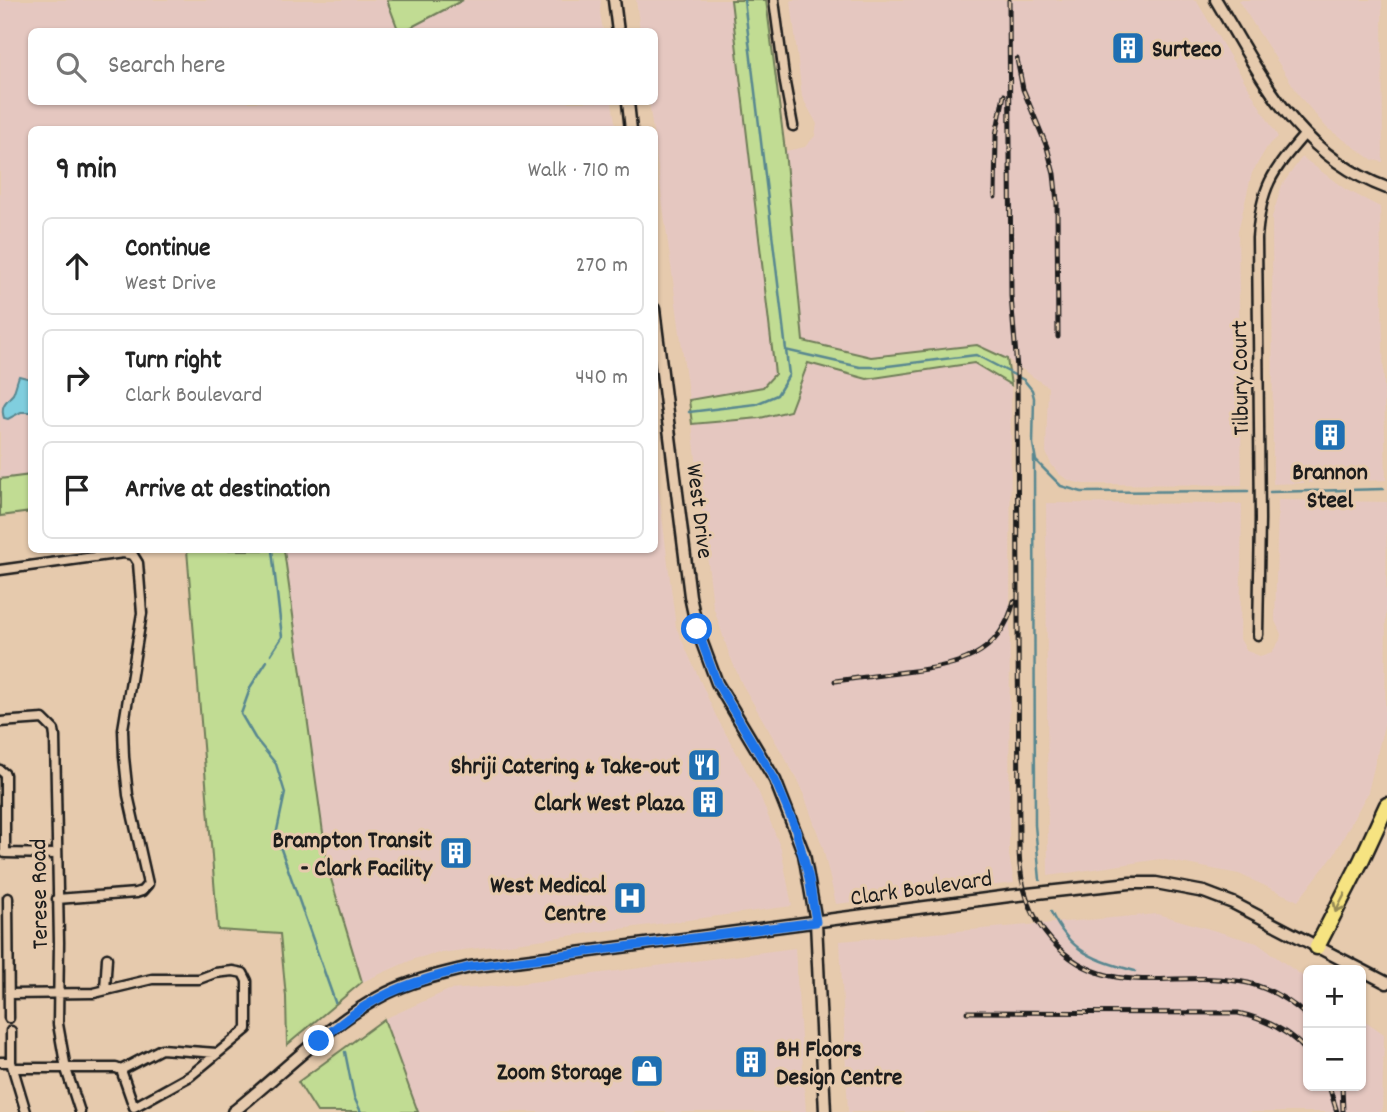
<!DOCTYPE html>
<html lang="en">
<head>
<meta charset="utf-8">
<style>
  :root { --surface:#fff; --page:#f6f6f6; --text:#222; --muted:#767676; --line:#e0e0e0 }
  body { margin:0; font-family:Dekko,sans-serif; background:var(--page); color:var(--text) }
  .controls { position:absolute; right:21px; bottom:21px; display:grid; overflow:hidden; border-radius:10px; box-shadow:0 2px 5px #0004 }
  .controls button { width:63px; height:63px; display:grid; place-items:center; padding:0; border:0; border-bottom:2px solid var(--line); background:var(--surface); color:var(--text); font:35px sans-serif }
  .stop { position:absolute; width:21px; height:21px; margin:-16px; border:5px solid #1a73e8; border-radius:50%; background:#fff }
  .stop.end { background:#1a73e8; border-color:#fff; box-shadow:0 2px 7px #0008 }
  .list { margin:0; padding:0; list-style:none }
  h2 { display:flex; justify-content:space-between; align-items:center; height:91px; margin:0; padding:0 28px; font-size:30px }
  h2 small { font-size:23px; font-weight:400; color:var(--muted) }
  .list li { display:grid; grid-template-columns:46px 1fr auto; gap:21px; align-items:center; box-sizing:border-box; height:98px; margin:0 14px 14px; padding:0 14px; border:2px solid var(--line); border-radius:10px }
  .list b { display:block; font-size:26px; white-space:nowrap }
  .list p { margin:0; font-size:23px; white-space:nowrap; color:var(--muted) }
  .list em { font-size:23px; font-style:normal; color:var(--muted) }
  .icon { flex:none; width:38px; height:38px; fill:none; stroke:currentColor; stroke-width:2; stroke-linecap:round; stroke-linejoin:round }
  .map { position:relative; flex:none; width:1387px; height:1112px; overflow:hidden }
  .search { position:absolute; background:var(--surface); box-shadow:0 2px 5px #0004; left:28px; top:28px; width:630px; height:77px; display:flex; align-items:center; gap:18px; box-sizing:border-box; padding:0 24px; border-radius:10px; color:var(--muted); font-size:26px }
  .panel { position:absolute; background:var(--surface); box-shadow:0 2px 5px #0004; left:28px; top:126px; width:630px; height:427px; border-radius:10px }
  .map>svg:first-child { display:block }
  .built { fill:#e5c7c0 }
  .green { fill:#c1dc93; stroke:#6e7c58; stroke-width:2 }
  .water { fill:#80cede; stroke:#588790; stroke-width:2 }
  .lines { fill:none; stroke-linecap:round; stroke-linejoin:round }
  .stream { stroke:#588790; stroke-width:2.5 }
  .minor-casing { stroke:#1c1c1c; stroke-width:13 }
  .tertiary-casing { stroke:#1c1c1c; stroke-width:15 }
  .motorway-casing { stroke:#1c1c1c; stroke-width:19 }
  .minor { stroke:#e6caad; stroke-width:8 }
  .tertiary { stroke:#e6caad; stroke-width:10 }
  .motorway { stroke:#f6e381; stroke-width:14 }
  .rail-casing { stroke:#1c1c1c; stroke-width:5 }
  .rail { stroke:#e6caad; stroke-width:2.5; stroke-dasharray:8; stroke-linecap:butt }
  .oneway { stroke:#948954 }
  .route { stroke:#1a73e8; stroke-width:9 }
  .labels { text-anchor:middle; stroke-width:6; stroke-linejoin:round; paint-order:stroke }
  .poi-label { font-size:24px; font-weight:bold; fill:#1c1c1c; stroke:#e6caad; text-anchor:end }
  .street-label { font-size:24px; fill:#1c1c1c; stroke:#e6caad }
</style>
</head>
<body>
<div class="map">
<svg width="1387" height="1112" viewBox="0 0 1387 1112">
  <rect width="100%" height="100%" fill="#e6caad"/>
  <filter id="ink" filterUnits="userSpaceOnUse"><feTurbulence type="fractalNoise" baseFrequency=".0143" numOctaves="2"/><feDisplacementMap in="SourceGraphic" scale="14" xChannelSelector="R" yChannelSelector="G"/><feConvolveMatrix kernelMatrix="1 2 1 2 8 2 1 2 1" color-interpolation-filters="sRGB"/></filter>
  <g filter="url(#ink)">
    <path class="built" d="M 0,0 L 387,0 L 399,31 L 32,32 L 32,102 L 612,102 L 616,129 L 32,130 L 31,476 L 0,480 Z
      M 463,0 L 601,0 L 600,12 L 603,31 L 404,31 Z
      M 636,0 L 731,0 L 775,375 L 763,387 L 689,400 L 649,102 L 654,102 L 654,32 L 640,31 Z
      M 791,0 L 1196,0 L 1278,137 L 1267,147 L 1252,173 L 1238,231 L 1242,485 L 1083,484 L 1070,481 L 1059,474 L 1051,464 L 1046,452 L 1048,387 L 1007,359 L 978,345 L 871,357 L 803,341 L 785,151 L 805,147 L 815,136 L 817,124 L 802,97 Z
      M 1238,0 L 1382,0 L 1383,162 L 1373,160 L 1327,128 L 1301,98 Z
      M 1302,157 L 1345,189 L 1380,207 L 1386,480 L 1273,484 L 1272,217 L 1282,185 Z
      M 808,363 L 867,379 L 974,363 L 1011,385 L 1009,855 L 1014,883 L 836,904 L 823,848 L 800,784 L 742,684 L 729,654 L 713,606 L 692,424 L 760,418 Z
      M 655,461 L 676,627 L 716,716 L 759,793 L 781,849 L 792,906 L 433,954 L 414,959 L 362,982 L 328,869 L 284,550 L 654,550 Z
      M 1278,500 L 1387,502 L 1385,721 L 1368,792 L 1335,853 L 1298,901 L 1239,874 L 1160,859 L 1048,876 L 1046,503 L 1242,504 L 1240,639 L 1247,651 L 1260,656 L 1272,652 L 1280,640 L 1281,634 L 1275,621 Z
      M 1158,914 L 1257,943 L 1308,980 L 1308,1086 L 1361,1086 L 1361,1018 L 1384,1034 L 1382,1112 L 848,1112 L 840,941 Z
      M 795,948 L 806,1112 L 418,1112 L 384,1019 L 449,990 L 501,986 Z"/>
    <path class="green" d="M 387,0 L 463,0 L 404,31 L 399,32 Z
      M 731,0 L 766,0 L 785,151 L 803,341 L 871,357 L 977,345 L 1007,359 L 1011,385 L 974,363 L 867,379 L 808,363 L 790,411 L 760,418 L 692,424 L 689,400 L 763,387 L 775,374 Z
      M 31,475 L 31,512 L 0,516 L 0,479 Z
      M 187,550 L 284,550 L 328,869 L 362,982 L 287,1045 L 286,997 L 280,934 L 218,930 Z
      M 384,1019 L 418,1112 L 317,1112 L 298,1082 Z"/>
    <path class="water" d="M 19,376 L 31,379 L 31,412 L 21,412 L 8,419 L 4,418 C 0,405 6,402 13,394 C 15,390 17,381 19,376 Z"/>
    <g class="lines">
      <path class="stream" d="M 785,350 L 860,367 L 880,367 L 976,355 L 1024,380 L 1032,390 L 1034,398 L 1033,444 L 1036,461 L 1061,486 L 1082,492 L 1248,491
        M 689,412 L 756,404 L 777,395 L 789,375 L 744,0
        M 1034,457 L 1035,825 L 1040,880
        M 1270,492 L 1384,489
        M 271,654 L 282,637 L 272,550
        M 267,661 L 251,686 L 241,714 L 255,738 L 276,764 L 285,793 L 276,835 L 335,1002
        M 1051,912 C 1070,952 1094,960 1135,971
        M 345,1052 L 354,1097 L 361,1112"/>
      <defs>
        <path id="minor" d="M 774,0 L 785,83 L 793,126
          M 0,570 L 123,553 L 133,555 L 138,563 L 142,613 L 123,729 L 124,757 L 128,795 L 148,884 L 142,891 L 136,893 L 57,899
          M 1258,635 L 1260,519 L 1257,238 C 1261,187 1271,173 1304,135
          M 0,722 L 43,719 L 54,730 L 55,737 L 59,942 L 58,1024 L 66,1069 L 80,1112
          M 0,770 L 5,774 L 5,853 L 56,854
          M 8,898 L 9,1018
          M 105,990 L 107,958
          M 9,994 L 94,993 L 152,979 L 199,979 L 215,973 L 233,971 L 243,973 L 247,981 L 247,1029 L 190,1076 L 134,1107 L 121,1070 L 116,1068 L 13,1068
          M 0,1062 L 11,1062 L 26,1112
          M 11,1062 L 11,1031
          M 121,1070 L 161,1049 L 217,1053"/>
        <path id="tertiary" d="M 614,0 L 618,32
          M 1216,0 C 1262,77 1297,155 1387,188
          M 628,102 L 631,130
          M 654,309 L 690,596 L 697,629 L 717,683 L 775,780 L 804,854 L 816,922 L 825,1112
          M 233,1112 C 281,1074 333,1020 387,993 C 413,980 442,974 470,967 L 1009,896 L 1130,883 L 1156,883 L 1204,892 L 1233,903 L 1387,983"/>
        <path id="motorway" d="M 1317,947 L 1362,859 L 1387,805"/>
      </defs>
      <use href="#minor" class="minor-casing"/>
      <use href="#tertiary" class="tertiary-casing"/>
      <use href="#motorway" class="motorway-casing"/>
      <use href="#minor" class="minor"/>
      <use href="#tertiary" class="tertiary"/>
      <use href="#motorway" class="motorway"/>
      <defs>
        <path id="rail" d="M 1009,0 L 1011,296 L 1017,369 L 1019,851 C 1020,884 1028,914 1051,940 C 1107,1004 1177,967 1248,983 C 1271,989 1291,1001 1308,1017
          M 1017,59 L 1023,89 L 1047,147 L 1054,174 L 1057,202 L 1058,337
          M 995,197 L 996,135 L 1004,95
          M 835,681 C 858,678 881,675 905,672 C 955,666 1000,658 1014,601
          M 967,1012 L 1238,1013 C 1265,1019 1290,1031 1308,1053
          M 1329,1086 L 1337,1112
          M 1342,1086 L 1343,1112"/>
      </defs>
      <use href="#rail" class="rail-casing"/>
      <use href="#rail" class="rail"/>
    </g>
    <defs><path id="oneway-shaft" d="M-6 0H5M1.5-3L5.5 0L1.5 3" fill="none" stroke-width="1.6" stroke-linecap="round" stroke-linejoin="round" transform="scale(1.75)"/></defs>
    <use class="oneway" href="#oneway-shaft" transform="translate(1340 903) rotate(117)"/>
  </g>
  <g class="lines" filter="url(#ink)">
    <path class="route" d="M 319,1041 C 335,1029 350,1015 367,1005 C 399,985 434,976 470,967 L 816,922 L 809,878 L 795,827 L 775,780 L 717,683 L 697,629"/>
  </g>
  <defs>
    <symbol id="building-square" viewBox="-11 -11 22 22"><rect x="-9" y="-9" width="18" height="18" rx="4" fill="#1f6fb2" stroke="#e6caad"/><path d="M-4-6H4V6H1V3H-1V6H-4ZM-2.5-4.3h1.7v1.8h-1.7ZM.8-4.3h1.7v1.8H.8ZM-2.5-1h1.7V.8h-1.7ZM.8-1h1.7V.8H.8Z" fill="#fff"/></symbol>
    <symbol id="restaurant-square" viewBox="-11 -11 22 22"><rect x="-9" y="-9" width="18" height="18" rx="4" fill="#1f6fb2" stroke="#e6caad"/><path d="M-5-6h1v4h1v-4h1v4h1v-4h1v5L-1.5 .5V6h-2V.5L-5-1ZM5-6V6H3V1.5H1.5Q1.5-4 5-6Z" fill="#fff"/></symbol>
    <symbol id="hospital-square" viewBox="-11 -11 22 22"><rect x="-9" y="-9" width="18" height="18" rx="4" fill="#1f6fb2" stroke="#e6caad"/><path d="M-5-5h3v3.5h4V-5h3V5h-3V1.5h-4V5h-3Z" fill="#fff"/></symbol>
    <symbol id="shop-square" viewBox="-11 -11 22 22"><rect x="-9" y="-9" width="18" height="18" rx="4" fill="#1f6fb2" stroke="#e6caad"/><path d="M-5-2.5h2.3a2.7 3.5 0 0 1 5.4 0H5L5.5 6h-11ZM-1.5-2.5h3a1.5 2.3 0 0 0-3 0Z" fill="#fff"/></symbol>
  </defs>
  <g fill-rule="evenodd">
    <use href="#building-square" x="1109" y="29" width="38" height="38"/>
    <use href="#building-square" x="1311" y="416" width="38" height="38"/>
    <use href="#restaurant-square" x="685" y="746" width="38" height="38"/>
    <use href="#building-square" x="689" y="783" width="38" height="38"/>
    <use href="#building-square" x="437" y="834" width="38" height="38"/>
    <use href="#hospital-square" x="611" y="879" width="38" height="38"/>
    <use href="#building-square" x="732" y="1043" width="38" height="38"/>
    <use href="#shop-square" x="628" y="1052" width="38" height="38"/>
  </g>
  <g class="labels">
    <g class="poi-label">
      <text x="1152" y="56" text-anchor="start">Surteco</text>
      <text x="1330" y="479" text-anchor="middle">Brannon<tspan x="1330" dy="28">Steel</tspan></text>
      <text x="680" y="773">Shriji Catering &amp; Take-out</text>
      <text x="684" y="810">Clark West Plaza</text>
      <text x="432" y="847">Brampton Transit<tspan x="432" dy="28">- Clark Facility</tspan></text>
      <text x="606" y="892">West Medical<tspan x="606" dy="28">Centre</tspan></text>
      <text x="776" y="1056" text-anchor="start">BH Floors<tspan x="776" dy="28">Design Centre</tspan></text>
      <text x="622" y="1079">Zoom Storage</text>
    </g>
    <g class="street-label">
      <text transform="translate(1239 378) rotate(-91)" y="8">Tilbury Court</text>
      <text transform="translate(701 511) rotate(83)" y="8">West Drive</text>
      <text transform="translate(921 887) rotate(-8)" y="8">Clark Boulevard</text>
      <text transform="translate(38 894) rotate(-91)" y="8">Terese Road</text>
    </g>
  </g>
</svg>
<div class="controls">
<button>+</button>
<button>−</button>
</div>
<div class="stop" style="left:697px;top:629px"></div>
<div class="stop end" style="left:319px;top:1041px"></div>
<div class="search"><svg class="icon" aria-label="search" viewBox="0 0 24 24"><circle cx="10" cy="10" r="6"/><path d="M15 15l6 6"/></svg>Search here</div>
<section class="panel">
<h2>9 min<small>Walk · 710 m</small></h2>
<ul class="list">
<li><svg class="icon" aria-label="ahead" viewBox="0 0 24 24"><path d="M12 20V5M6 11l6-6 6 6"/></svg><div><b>Continue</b><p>West Drive</p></div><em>270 m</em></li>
<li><svg class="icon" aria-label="right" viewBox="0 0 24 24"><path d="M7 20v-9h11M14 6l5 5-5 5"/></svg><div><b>Turn right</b><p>Clark Boulevard</p></div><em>440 m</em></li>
<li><svg class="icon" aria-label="arrive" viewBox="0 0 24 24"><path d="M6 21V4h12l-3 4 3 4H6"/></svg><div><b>Arrive at destination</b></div></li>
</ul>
</section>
</div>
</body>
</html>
